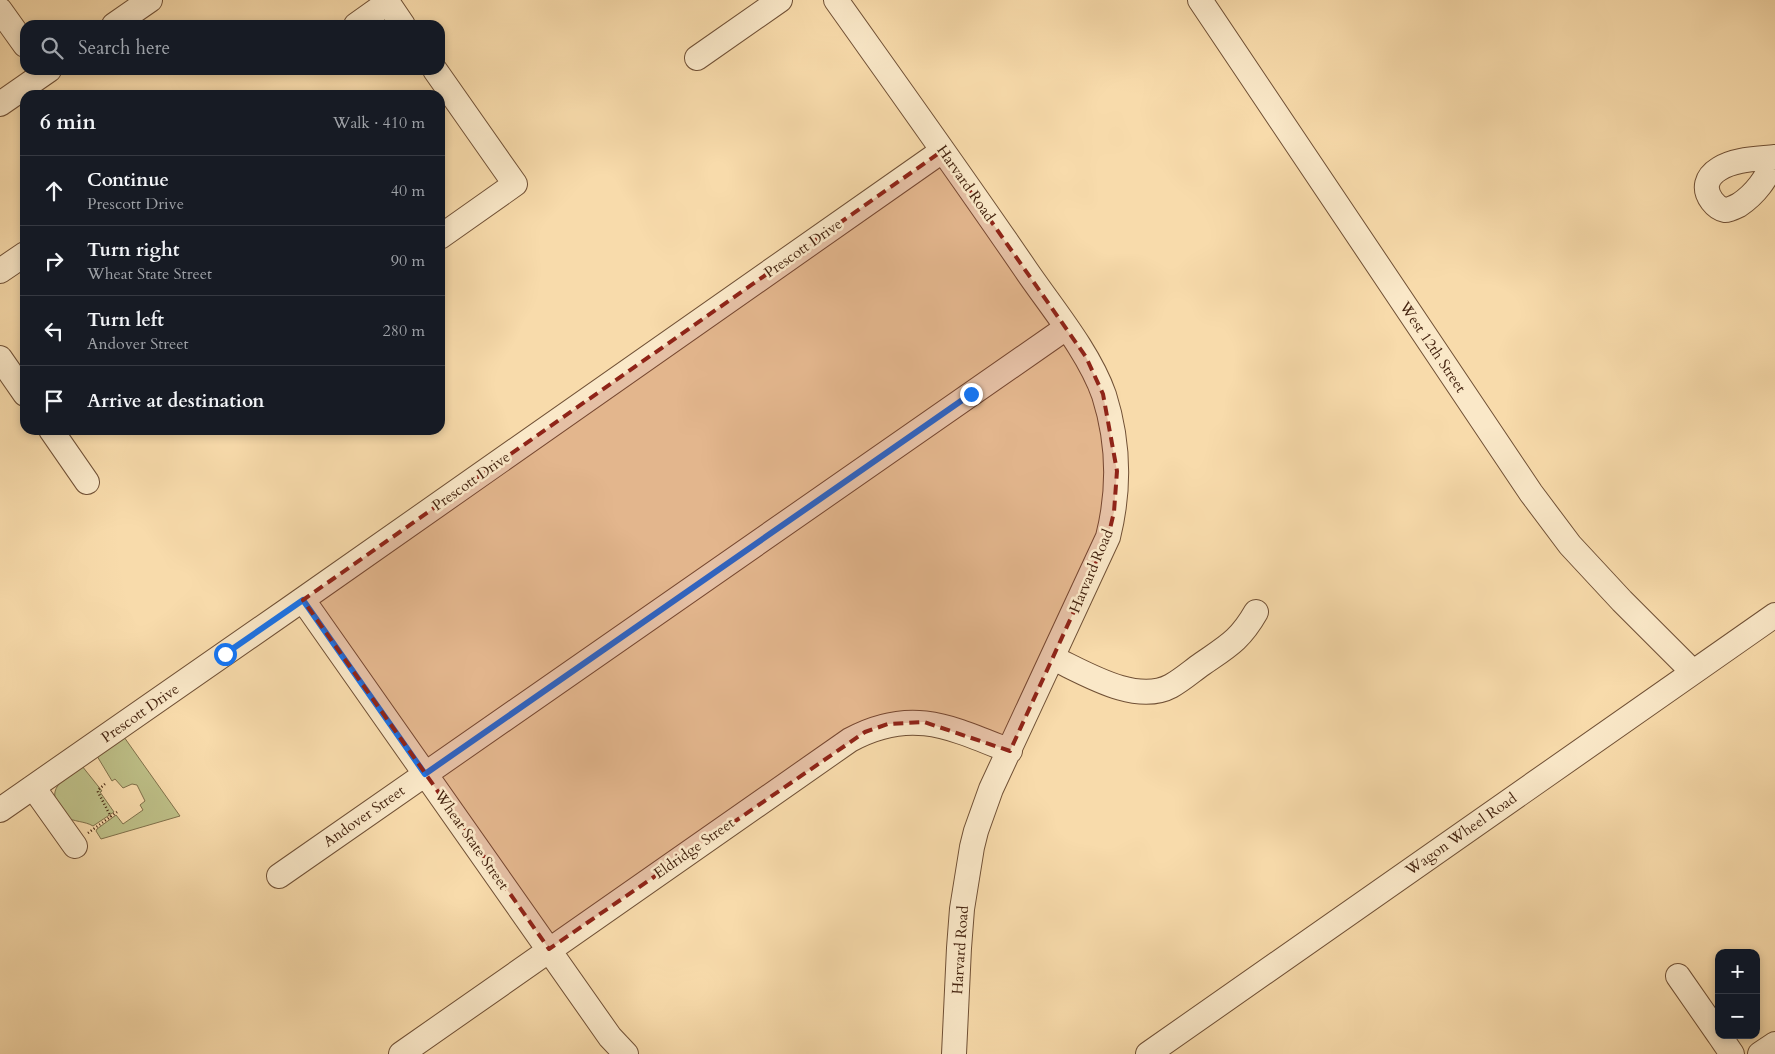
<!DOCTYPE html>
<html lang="en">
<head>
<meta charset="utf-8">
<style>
  :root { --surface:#171b24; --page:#20242c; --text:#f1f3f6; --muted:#9ea1a6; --line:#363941 }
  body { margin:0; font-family:Cardo,serif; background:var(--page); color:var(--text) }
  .controls { position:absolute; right:15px; bottom:15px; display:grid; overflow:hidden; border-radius:10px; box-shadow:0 2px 8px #0003 }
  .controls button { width:45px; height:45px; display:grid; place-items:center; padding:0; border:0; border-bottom:1px solid var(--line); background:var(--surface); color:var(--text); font:25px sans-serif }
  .stop { position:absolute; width:15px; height:15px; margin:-11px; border:4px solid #1a73e8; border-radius:50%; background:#fff }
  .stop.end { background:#1a73e8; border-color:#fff; box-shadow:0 1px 5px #0008 }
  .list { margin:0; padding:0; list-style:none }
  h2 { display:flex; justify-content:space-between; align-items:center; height:65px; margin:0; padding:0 20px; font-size:21px }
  h2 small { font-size:16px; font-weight:400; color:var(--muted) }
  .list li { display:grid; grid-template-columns:32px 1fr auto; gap:15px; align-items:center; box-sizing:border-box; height:70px; padding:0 20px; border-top:1px solid var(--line) }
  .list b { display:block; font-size:19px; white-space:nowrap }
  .list p { margin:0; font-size:16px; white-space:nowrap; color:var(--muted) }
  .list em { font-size:16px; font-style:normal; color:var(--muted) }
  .icon { flex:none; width:28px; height:28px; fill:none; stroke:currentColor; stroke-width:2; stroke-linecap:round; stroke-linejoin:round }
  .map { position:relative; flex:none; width:1775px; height:1054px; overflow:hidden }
  .search { position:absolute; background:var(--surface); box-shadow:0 2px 8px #0003; left:20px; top:20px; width:425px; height:55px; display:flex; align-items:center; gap:12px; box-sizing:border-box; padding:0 18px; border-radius:15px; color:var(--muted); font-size:19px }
  .panel { position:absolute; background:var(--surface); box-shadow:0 2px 8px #0003; left:20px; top:90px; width:425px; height:345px; border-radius:15px }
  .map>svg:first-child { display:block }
  .green { fill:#bec088; stroke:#80714b }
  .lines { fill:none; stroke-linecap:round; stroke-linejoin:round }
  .minor-casing { stroke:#705035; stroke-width:26 }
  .path { stroke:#43220e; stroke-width:2.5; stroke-dasharray:1 2.5; stroke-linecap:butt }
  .minor { stroke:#fae8c8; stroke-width:24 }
  .route { stroke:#1a73e8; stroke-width:6 }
  .marked { fill:#8f2418; fill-opacity:0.2; stroke:#8f2418; stroke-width:4; stroke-dasharray:10 6; stroke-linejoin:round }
  .labels { text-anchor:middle; stroke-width:5; stroke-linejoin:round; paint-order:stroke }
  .street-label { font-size:15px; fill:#43220e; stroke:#fae8c8 }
</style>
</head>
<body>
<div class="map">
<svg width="1775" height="1054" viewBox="0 0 1775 1054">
  <rect width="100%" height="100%" fill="#f8dbab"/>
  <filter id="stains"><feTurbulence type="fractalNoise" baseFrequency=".004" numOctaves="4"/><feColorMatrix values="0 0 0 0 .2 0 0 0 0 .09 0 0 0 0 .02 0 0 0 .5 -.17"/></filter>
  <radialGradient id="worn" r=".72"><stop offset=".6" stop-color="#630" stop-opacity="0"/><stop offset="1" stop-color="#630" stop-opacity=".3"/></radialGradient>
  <path class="green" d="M 124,737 L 180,816 L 101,839 L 96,831 L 97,829 L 116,815 L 123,824 L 143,810 L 140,805 L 145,801 L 137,785 L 132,784 L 123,788 L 115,779 L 112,781 L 97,756 Z
    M 82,766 L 102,791 L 100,792 L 114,812 L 93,826 C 85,821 73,822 67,817 C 64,814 62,810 60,807 C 44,788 68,776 82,766 Z"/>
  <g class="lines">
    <defs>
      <path id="minor" d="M 386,0 L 403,25
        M 836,0 C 900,90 964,179 1026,270 C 1052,308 1089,352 1104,395 C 1119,442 1120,489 1108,537 L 991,789 L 976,831 L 972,847 L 962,909 L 959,948 L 954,1054
        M 1200,0 L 1531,493 L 1570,545 L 1622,601 L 1693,672
        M 0,10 L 25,45
        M 114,25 L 150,0
        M 356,25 L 387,3
        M 697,58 L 780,0
        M 435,70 L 515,184 L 440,237
        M 0,104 L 49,70
        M 1775,157 C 1757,159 1734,159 1719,169 C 1706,177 1703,189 1712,201 C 1715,205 1720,209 1725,210 C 1729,210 1735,207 1739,205 C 1757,193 1765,179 1775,161
        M 0,271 L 25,254
        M 0,358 L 25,394
        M 51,430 L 87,482
        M 303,600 L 610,1037 L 626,1054
        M 1053,658 C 1085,673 1136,705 1171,686 C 1182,680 1192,671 1202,664 C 1228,646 1240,640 1256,612
        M 33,787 L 75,846
        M 0,810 L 289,609 L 942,151
        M 279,876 L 1066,328
        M 1678,976 L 1719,1035
        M 1719,1035 L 1732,1054
        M 401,1054 L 850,740 C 911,707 950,727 1010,751
        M 1148,1054 L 1775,615
        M 1760,1054 L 1775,1044"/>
    </defs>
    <use href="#minor" class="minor-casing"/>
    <path class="path" d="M 105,784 L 98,790 L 98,792 L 111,817
      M 88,833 L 117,812"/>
    <use href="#minor" class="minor"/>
  </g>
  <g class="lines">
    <path class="route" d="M 225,654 L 303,600 L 425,774 L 971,394"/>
  </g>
  <path class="marked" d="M 942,151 L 1086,357 L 1103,394 L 1117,471 L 1114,512 L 1108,537 L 1010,751 L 924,722 L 888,724 L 865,732 L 549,949 L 303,600 Z"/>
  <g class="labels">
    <g class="street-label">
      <text transform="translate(966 183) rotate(55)" y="5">Harvard Road</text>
      <text transform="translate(803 248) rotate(-35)" y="5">Prescott Drive</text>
      <text transform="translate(1433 347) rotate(56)" y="5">West 12th Street</text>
      <text transform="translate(471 481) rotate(-35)" y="5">Prescott Drive</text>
      <text transform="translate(1091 571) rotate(-67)" y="5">Harvard Road</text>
      <text transform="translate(140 713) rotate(-35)" y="5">Prescott Drive</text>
      <text transform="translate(364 816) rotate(-35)" y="5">Andover Street</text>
      <text transform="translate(1461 834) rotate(-35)" y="5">Wagon Wheel Road</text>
      <text transform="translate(472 840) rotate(55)" y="5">Wheat State Street</text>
      <text transform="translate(694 848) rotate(-35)" y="5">Eldridge Street</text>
      <text transform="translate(960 950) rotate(-86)" y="5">Harvard Road</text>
    </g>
  </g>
  <rect width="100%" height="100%" filter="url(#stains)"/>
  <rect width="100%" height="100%" fill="url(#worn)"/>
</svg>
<div class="controls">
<button>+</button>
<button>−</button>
</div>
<div class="stop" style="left:225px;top:654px"></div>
<div class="stop end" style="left:971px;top:394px"></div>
<div class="search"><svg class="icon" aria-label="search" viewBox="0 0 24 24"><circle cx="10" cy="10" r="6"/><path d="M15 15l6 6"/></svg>Search here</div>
<section class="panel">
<h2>6 min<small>Walk · 410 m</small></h2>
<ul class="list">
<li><svg class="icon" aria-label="ahead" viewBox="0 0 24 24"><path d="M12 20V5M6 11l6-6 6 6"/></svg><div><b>Continue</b><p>Prescott Drive</p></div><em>40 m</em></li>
<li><svg class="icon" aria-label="right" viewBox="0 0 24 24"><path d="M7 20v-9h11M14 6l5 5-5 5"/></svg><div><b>Turn right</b><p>Wheat State Street</p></div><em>90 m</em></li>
<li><svg class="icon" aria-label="left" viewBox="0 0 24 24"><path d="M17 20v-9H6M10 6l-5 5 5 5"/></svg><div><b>Turn left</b><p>Andover Street</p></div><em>280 m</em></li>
<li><svg class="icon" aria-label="arrive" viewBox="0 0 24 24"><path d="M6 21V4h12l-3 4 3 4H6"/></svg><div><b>Arrive at destination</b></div></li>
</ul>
</section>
</div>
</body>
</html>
